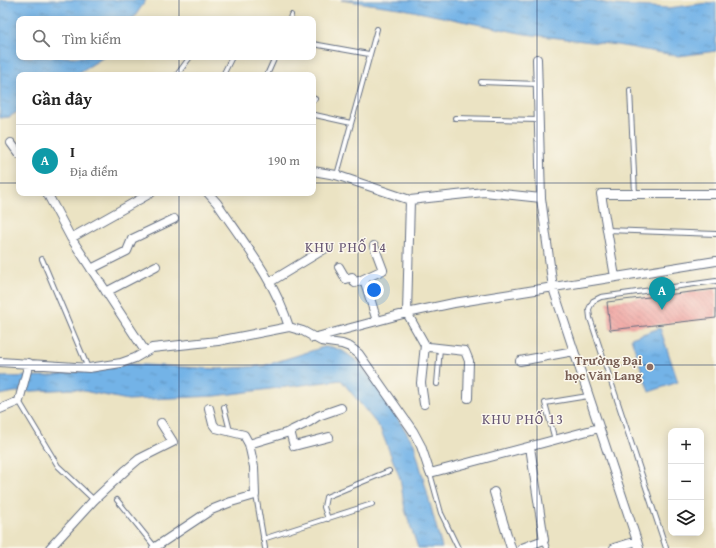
<!DOCTYPE html>
<html lang="vi">
<head>
<meta charset="utf-8">
<style>
  :root { --surface:#fff; --page:#f2f2f2; --text:#222; --muted:#767676; --line:#e0e0e0; --accent:#1a73e8 }
  body { margin:0; font-family:"Gentium Book Plus",serif; background:var(--page); color:var(--text) }
  .controls { position:absolute; right:12px; bottom:12px; display:grid; overflow:hidden; border-radius:8px; box-shadow:0 2px 10px #0003 }
  .controls button { width:36px; height:36px; display:grid; place-items:center; padding:0; border:0; border-bottom:1px solid var(--line); background:var(--surface); color:var(--text); font:20px sans-serif }
  .you { position:absolute; left:374px; top:290px; width:14px; height:14px; margin:-10px; border:3px solid #fff; border-radius:50%; background:#1a73e8; box-shadow:0 0 0 6px #1a73e833 }
  .badge { display:grid; place-items:center; width:26px; height:26px; border-radius:50%; background:var(--accent); color:#fff; font-size:13px; font-weight:700 }
  .pin { position:absolute; translate:-50% -33px; filter:drop-shadow(0 1px 2px #0008) }
  .pin::after { content:''; position:absolute; top:21px; width:14px; height:12px; background:inherit; clip-path:polygon(0 0,100% 0,50% 100%) }
  .list { margin:0; padding:0; list-style:none }
  h2 { display:flex; justify-content:space-between; align-items:center; height:52px; margin:0; padding:0 16px; font-size:17px }
  h2 small { font-size:13px; font-weight:400; color:var(--muted) }
  .list li { display:grid; grid-template-columns:26px 1fr auto; gap:12px; align-items:center; box-sizing:border-box; height:72px; padding:0 16px; border-top:1px solid var(--line) }
  .list b { display:block; font-size:15px; white-space:nowrap }
  .list p { margin:0; font-size:13px; white-space:nowrap; color:var(--muted) }
  .list em { font-size:13px; font-style:normal; color:var(--muted) }
  .icon { flex:none; width:22px; height:22px; fill:none; stroke:currentColor; stroke-width:2; stroke-linecap:round; stroke-linejoin:round }
  .map { position:relative; flex:none; width:716px; height:548px; overflow:hidden }
  .search { position:absolute; background:var(--surface); box-shadow:0 2px 10px #0003; left:16px; top:16px; width:300px; height:44px; display:flex; align-items:center; gap:10px; box-sizing:border-box; padding:0 14px; border-radius:8px; color:var(--muted); font-size:15px }
  .panel { position:absolute; background:var(--surface); box-shadow:0 2px 10px #0003; left:16px; top:72px; width:300px; height:124px; border-radius:8px }
  .map>svg:first-child { display:block }
  .water { fill:url(#water-ripples); stroke:#4771a2 }
  .building { fill:url(#building-back-hatch) }
  .lines { fill:none; stroke-linecap:round; stroke-linejoin:round }
  .service-casing { stroke:#646e81; stroke-width:6 }
  .minor-casing { stroke:#646e81; stroke-width:10 }
  .service { stroke:#fff; stroke-width:4 }
  .minor { stroke:#fff; stroke-width:8 }
  .grid { fill:none; stroke:#1b2f5e; stroke-width:1; stroke-opacity:0.55 }
  .education-dot { fill:#8d6e63; stroke:#fbf7ec; stroke-width:1.5 }
  .labels { text-anchor:middle; stroke-width:3; stroke-linejoin:round; paint-order:stroke }
  .education-label { font-size:13px; font-weight:bold; fill:#785e54; stroke:#fbf7ec; text-anchor:end }
  .neighbourhood-label { font-size:14px; letter-spacing:1px; fill:#655472; stroke:#fbf7ec }
</style>
</head>
<body>
<div class="map">
<svg width="716" height="548" viewBox="0 0 716 548">
  <defs>
    <pattern id="water-ripples" width="26" height="14" patternUnits="userSpaceOnUse"><rect width="26" height="14" fill="#73b3e7"/><path d="M2 4q2-2 4 0t4 0M15 11q2-2 4 0t4 0" fill="none" stroke="#5e92be"/></pattern>
    <pattern id="building-back-hatch" width="6" height="6" patternUnits="userSpaceOnUse"><rect width="6" height="6" fill="#ee9896"/><path d="M-1 5l2 2M0 0l6 6M5-1l2 2" fill="none" stroke="#c07c7e"/></pattern>
  </defs>
  <rect width="100%" height="100%" fill="#fbf7ec"/>
  <filter id="ink" filterUnits="userSpaceOnUse"><feTurbulence type="fractalNoise" baseFrequency=".025" numOctaves="2"/><feDisplacementMap in="SourceGraphic" scale="8" xChannelSelector="R" yChannelSelector="G"/><feConvolveMatrix kernelMatrix="1 2 1 2 8 2 1 2 1" color-interpolation-filters="sRGB"/></filter>
  <filter id="wash" filterUnits="userSpaceOnUse"><feTurbulence type="fractalNoise" baseFrequency=".012" numOctaves="4" result="noise"/><feDisplacementMap in="SourceGraphic" scale="16" xChannelSelector="R" yChannelSelector="G"/><feGaussianBlur stdDeviation="0.9" result="paint"/><feColorMatrix in="noise" values="0 0 0 0 0 0 0 0 0 0 0 0 0 0 0 0 0 1.4 0 .05"/><feComposite in="paint" operator="in"/></filter>
  <g filter="url(#wash)">
    <rect width="100%" height="100%" fill="#ebe3c3"/>
    <path class="water" d="M 0,0 L 146,0 L 133,19 L 19,19 L 19,57 L 104,57 L 75,75 L 19,75 L 19,111 L 9,117 L 0,118 Z
      M 341,0 L 591,0 L 616,5 L 668,8 L 716,2 L 716,51 L 679,56 L 617,45 L 525,34 L 399,8 Z
      M 660,328 L 678,382 L 649,392 L 631,338 Z
      M 324,347 L 332,347 L 343,351 L 360,363 L 379,390 L 414,444 L 442,548 L 418,548 L 405,510 L 400,478 L 380,428 L 341,380 L 215,396 L 128,400 L 74,389 L 14,392 L 0,395 L 0,377 L 50,376 L 129,364 L 218,369 L 263,366 Z"/>
    <g id="blocks">
      <path class="building" d="M 716,289 L 716,318 L 610,330 L 607,302 Z"/>
    </g>
  </g>
  <g filter="url(#ink)">
    <use href="#blocks" fill-opacity="0" stroke="#646e81" stroke-width="1"/>
    <g class="lines">
      <defs>
        <path id="service" d="M 290,19 L 291,15
          M 313,44 L 369,54
          M 177,75 L 190,57
          M 223,75 L 232,57
          M 267,75 L 275,57
          M 481,82 L 538,84
          M 630,90 L 635,194
          M 313,98 L 315,99
          M 315,115 L 351,123
          M 455,118 L 538,120
          M 337,175 L 377,29
          M 607,230 L 716,234
          M 42,259 L 88,368
          M 437,384 L 440,348
          M 19,401 L 58,466 L 94,500
          M 224,407 L 230,431
          M 555,440 L 545,403 L 588,396
          M 430,473 L 441,513 L 458,548
          M 256,495 L 265,548
          M 117,500 L 155,547
          M 328,519 L 324,507 L 326,497 L 389,471
          M 263,539 L 372,504
          M 544,540 L 547,548
          M 666,548 L 590,318 L 589,309 L 593,301 L 601,297 L 716,281"/>
        <path id="minor" d="M 537,59 L 541,198 L 553,288 L 637,541
          M 11,143 L 19,154
          M 313,171 L 336,175 L 410,200 L 484,192 L 541,198
          M 47,193 L 71,238 L 145,351
          M 208,193 L 217,203 C 244,243 275,281 289,327
          M 410,200 L 407,313 L 425,345 L 429,347 L 465,351 L 469,361 L 468,398
          M 71,238 L 151,193
          M 339,267 L 346,279 L 352,277 L 355,283 L 383,270 L 374,246
          M 91,269 L 127,251 L 132,239 L 174,219
          M 615,277 L 601,194 L 716,194
          M 364,279 L 377,321
          M 270,282 L 326,248
          M 106,292 L 156,266
          M 313,338 L 407,313 L 454,303 L 716,261
          M 520,361 L 574,351
          M 0,362 L 89,368 L 121,363 L 135,358 L 152,348 L 218,341 L 289,327 L 303,331 L 321,341 L 342,344 L 350,347 L 359,354 L 413,431 L 421,446 L 430,473 L 599,428
          M 424,404 L 421,383 L 425,345
          M 209,408 L 213,424 L 216,428 L 244,435 L 249,444
          M 0,409 L 19,401 L 29,363
          M 290,431 L 294,446 L 329,437
          M 494,492 L 511,548
          M 50,548 L 94,500 L 126,470 L 139,459 L 173,442 L 161,423
          M 154,548 L 211,510 L 231,502 L 255,495 L 254,467 L 249,444 L 286,433 L 309,422 L 318,416 L 341,408
          M 522,548 L 544,540 L 530,447
          M 614,548 L 637,541 L 639,548"/>
      </defs>
      <use href="#service" class="service-casing"/>
      <use href="#minor" class="minor-casing"/>
      <use href="#service" class="service"/>
      <use href="#minor" class="minor"/>
    </g>
  </g>
  <path class="grid" d="M 179,0 L 179,19M 358,0 L 358,548M 537,0 L 537,548M 179,57 L 179,75M 0,183 L 19,183M 313,183 L 716,183M 179,193 L 179,548M 0,365 L 716,365"/>
  <circle class="education-dot" cx="650" cy="367" r="4"/>
  <g class="labels">
    <g class="education-label">
      <text x="642" y="365">Trường Đại<tspan x="642" dy="15">học Văn Lang</tspan></text>
    </g>
    <g class="neighbourhood-label">
      <text x="346" y="252">KHU PHỐ 14</text>
      <text x="523" y="424">KHU PHỐ 13</text>
    </g>
  </g>
</svg>
<div class="controls">
<button>+</button>
<button>−</button>
<button><svg class="icon" aria-label="layers" viewBox="0 0 24 24"><path d="M12 4l9 5-9 5-9-5zM3 14l9 5 9-5"/></svg></button>
</div>
<div class="you"></div>
<div class="pin badge" style="left:662px;top:310px;background:#0f9aa8">A</div>
<div class="search"><svg class="icon" aria-label="search" viewBox="0 0 24 24"><circle cx="10" cy="10" r="6"/><path d="M15 15l6 6"/></svg>Tìm kiếm</div>
<section class="panel">
<h2>Gần đây<small></small></h2>
<ul class="list">
<li><span class="badge" style="background:#0f9aa8">A</span><div><b>I</b><p>Địa điểm</p></div><em>190 m</em></li>
</ul>
</section>
</div>
</body>
</html>
